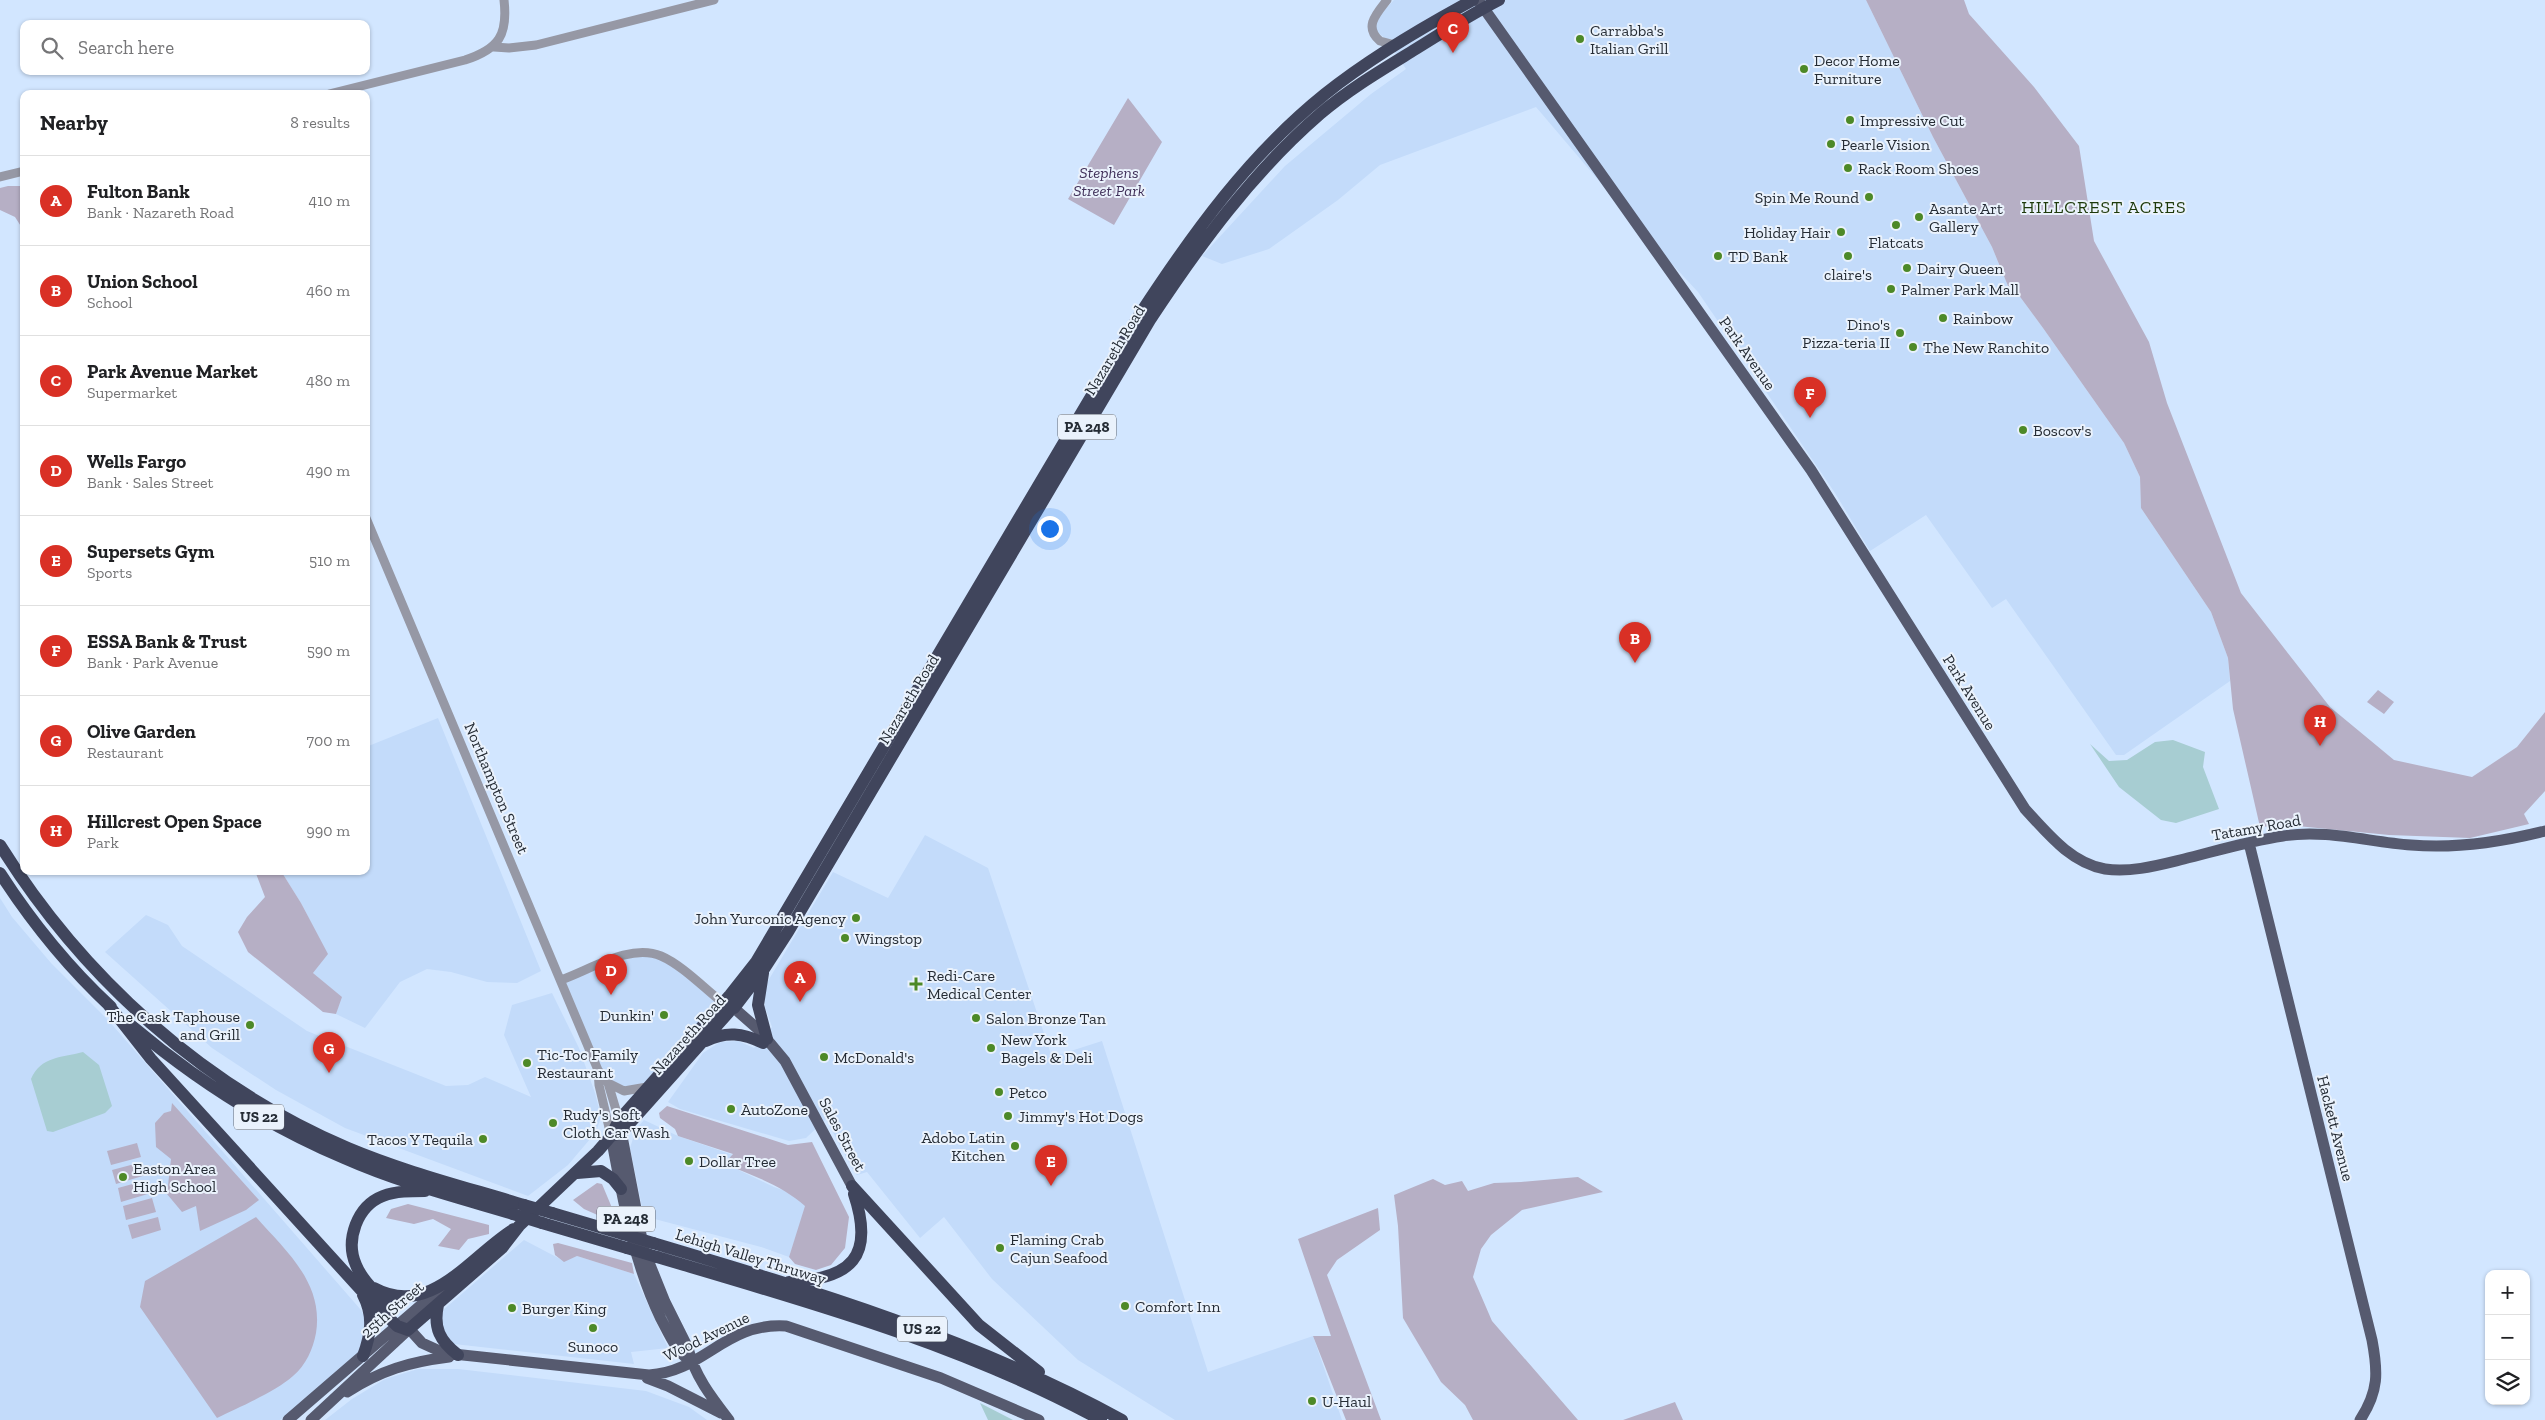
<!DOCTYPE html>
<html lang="en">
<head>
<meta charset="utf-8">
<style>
  :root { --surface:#fff; --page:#f2f2f2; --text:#202124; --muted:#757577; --line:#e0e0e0; --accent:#d93025 }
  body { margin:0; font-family:"Zilla Slab",serif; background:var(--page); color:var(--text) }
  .controls { position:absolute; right:15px; bottom:15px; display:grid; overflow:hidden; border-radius:10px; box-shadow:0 1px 4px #0004 }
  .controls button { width:45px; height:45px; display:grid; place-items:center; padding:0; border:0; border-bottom:1px solid var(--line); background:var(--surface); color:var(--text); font:25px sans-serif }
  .you { position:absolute; left:1049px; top:528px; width:18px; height:18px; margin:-12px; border:4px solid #fff; border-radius:50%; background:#1a73e8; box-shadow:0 0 0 8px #1a73e833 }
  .badge { display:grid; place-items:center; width:32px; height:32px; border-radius:50%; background:var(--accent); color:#fff; font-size:16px; font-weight:700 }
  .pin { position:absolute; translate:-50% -41px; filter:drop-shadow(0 1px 2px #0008) }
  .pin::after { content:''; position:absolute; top:26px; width:18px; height:15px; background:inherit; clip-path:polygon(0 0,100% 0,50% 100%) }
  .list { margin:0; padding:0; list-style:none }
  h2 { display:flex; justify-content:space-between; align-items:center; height:65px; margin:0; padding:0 20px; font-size:21px }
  h2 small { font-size:16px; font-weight:400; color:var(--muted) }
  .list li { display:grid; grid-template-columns:32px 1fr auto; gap:15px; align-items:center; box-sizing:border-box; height:90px; padding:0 20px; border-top:1px solid var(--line) }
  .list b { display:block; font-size:19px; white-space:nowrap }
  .list p { margin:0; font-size:16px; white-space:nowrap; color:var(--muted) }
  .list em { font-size:16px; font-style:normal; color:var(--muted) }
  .icon { flex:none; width:28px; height:28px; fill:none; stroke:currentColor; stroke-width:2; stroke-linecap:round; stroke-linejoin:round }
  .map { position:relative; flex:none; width:2545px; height:1420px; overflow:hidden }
  .search { position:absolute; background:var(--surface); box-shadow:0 1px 4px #0004; left:20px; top:20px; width:350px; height:55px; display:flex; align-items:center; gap:12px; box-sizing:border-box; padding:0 18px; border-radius:10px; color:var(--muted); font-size:19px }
  .panel { position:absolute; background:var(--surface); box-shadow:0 1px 4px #0004; left:20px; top:90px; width:350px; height:785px; border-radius:10px }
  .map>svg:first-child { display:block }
  .built { fill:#c3dbfa }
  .green { fill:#b6afc5 }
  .water { fill:#a7cdd2 }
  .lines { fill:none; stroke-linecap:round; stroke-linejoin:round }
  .minor { stroke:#9698a5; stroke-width:9 }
  .major { stroke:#565a6f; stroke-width:11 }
  .highway { stroke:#40455c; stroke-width:12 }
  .highway-bridge { stroke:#40455c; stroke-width:12 }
  .poi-dot { fill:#4d8927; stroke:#eaf2fc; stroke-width:2 }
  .labels { text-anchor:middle; stroke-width:4; stroke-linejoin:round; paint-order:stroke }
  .shield { fill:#eaf2fc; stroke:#606771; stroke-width:1 }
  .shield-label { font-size:15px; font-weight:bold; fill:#252c35 }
  .poi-label { font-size:16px; fill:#252c35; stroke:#eaf2fc; text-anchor:start }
  .park-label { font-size:16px; font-style:italic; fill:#403059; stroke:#eaf2fc }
  .street-label { font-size:16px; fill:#252c35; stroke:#eaf2fc }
  .neighbourhood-label { font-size:18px; letter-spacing:1px; fill:#1e3a0b; stroke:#eaf2fc }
</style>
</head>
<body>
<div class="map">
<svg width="2545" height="1420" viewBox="0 0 2545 1420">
  <rect width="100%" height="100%" fill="#d2e6ff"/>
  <path class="built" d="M 1394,0 L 1866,0 L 1933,137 L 1992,247 L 2008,286 L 2018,294 L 2043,328 L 2124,443 L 2140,477 L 2141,508 L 2211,612 L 2228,658 L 2230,681 L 2124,755 L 2116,755 L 2006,599 L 1992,608 L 1926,515 L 1870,551 L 1835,493 L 1698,292 L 1645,235 L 1536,107 L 1380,165 L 1338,200 L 1269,249 L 1222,264 L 1202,256 L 1285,166 L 1371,94 L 1406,69 L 1386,39 L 1376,31 L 1376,19 Z
    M 438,718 L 541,971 L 517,983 L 487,982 L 451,972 L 427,969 L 400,982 L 365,1028 L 336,1014 L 341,997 L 313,973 L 327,954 L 301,903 L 281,871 L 366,871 L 366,747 Z
    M 925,835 L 988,868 L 1052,1057 L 1102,1041 L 1208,1372 L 1313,1336 L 1342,1420 L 1175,1420 L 1078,1360 L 992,1279 L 944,1217 L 920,1238 L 867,1172 L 857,1175 L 854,1172 L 826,1119 L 806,1138 L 789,1141 L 680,1109 L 668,1102 L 703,1053 L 720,1042 L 738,1041 L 754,1048 L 772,1027 L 765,1007 L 765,986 L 833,872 L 888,898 Z
    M 0,898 L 12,917 L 51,963 L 108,1020 L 361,1310 L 367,1322 L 360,1353 L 280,1420 L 0,1420 Z
    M 146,915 L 168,925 L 182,946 L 307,1031 L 446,1086 L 468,1085 L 485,1077 L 531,1097 L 504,1035 L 512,1005 L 552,993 L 579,1048 L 595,1093 L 601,1117 L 596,1132 L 568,1165 L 528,1196 L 345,1128 L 276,1090 L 212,1048 L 105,952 Z
    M 656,955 L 723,1003 L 636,1091 L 608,1083 L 561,980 L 612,960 Z
    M 644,1120 L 678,1136 L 733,1155 L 724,1163 L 774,1187 L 789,1192 L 806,1206 L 789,1257 L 761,1247 L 647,1217 L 643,1212 L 630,1148 L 636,1129 Z
    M 524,1240 L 564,1261 L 577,1256 L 634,1274 L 668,1348 L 631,1352 L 634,1364 L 454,1344 L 446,1337 L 441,1321 L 442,1311 Z
    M 418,1369 L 458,1369 L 646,1391 L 689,1407 L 707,1420 L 325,1420 L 352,1399 L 385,1379 Z"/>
  <path class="green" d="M 1866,0 L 1964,0 L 1969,14 L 2034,87 L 2079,146 L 2094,241 L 2149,342 L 2167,403 L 2241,593 L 2330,707 L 2394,760 L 2472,777 L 2517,747 L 2545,712 L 2545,791 L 2524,814 L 2529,824 L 2470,838 L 2389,835 L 2287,825 L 2260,827 L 2233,709 L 2228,658 L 2211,612 L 2141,508 L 2140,477 L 2124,443 L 2043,328 L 2018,294 L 2008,286 L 1992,247 L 1933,137 Z
    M 1128,98 L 1162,142 L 1114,225 L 1068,199 Z
    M 8,186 L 21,186 L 24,231 L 15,217 L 0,210 L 0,188 Z
    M 2378,690 L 2394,702 L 2384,714 L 2367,702 Z
    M 255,871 L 281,871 L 301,903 L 328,954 L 313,973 L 342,997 L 336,1014 L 323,1012 L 248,952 L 238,932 L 247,917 L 265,897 Z
    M 172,1103 L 259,1200 L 246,1210 L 200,1231 L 196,1206 L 182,1212 L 167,1194 L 171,1159 L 156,1147 L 155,1123 L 164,1113 L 171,1111 Z
    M 667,1106 L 788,1145 L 812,1142 L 849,1217 L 845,1248 L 831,1265 L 816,1270 L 795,1264 L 789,1257 L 805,1206 C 783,1186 752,1175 724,1164 L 733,1154 L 678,1136 L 675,1129 L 660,1118 L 659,1113 Z
    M 137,1143 L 141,1157 L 111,1165 L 107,1151 Z
    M 142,1162 L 146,1175 L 116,1184 L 112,1170 Z
    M 1578,1177 L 1603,1192 L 1522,1210 L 1491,1235 L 1481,1249 L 1473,1277 L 1492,1321 L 1578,1420 L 1473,1420 L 1465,1405 L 1441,1382 L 1403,1318 L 1398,1226 L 1394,1195 L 1433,1179 L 1445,1185 L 1462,1181 L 1468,1191 L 1494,1183 L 1521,1182 Z
    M 147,1180 L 151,1193 L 121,1202 L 118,1188 Z
    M 597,1183 L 602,1184 L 615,1215 L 611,1221 L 584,1209 L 573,1200 Z
    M 152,1198 L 156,1212 L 126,1220 L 123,1206 Z
    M 408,1204 L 489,1225 L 489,1234 L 468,1239 L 459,1250 L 438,1246 L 451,1229 L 433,1219 L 414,1224 L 386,1218 L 391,1209 Z
    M 1378,1208 L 1380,1230 L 1337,1260 L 1327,1275 L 1381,1420 L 1346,1420 L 1313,1336 L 1331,1336 L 1298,1239 Z
    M 158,1217 L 161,1230 L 132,1239 L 128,1225 Z
    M 256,1217 C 286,1251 324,1283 316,1333 C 313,1349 306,1365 293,1376 C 275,1392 239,1407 217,1418 L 140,1307 L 145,1281 Z
    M 558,1243 L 632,1263 L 634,1274 L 577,1256 L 564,1262 L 555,1255 L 553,1244 Z
    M 1675,1402 L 1683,1420 L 1623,1420 Z"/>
  <path class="water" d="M 2173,740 L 2205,752 L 2203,767 L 2219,809 L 2176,823 L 2161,820 L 2119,787 L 2090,744 L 2109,761 L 2127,760 L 2155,742 Z
    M 83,1052 L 99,1065 L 112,1106 L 105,1113 L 53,1132 L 47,1131 L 31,1079 C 41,1056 61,1058 83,1052 Z
    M 980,1403 L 1013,1420 L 988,1420 Z"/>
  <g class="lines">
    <path class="minor" d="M 1387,0 C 1377,13 1363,27 1380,41 L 1395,45
      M 494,47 L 509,48 L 536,45 L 714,0
      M 329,94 L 465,60 C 499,49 508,35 504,0
      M 0,177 L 24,171
      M 366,518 L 598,1070 L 608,1083 L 619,1120
      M 561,980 C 590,970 630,943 661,956 C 682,965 705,989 723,1003
      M 598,1070 L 599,1085 L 611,1136
      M 608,1083 L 624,1091 L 647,1087"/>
    <path class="major" d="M 1478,0 L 1811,470 L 2025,809 C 2048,834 2071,863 2105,869 C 2131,873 2159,865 2184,859 C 2216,851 2249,841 2283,836 C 2325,829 2369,842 2411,845 C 2456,849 2501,842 2545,831
      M 2249,843 L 2372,1340 C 2378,1372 2379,1391 2360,1420
      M 725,1004 L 734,1008 L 760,1031 L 785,1061 L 852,1186
      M 620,1126 L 644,1250 L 665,1302 L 688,1348 C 694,1375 712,1398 729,1420
      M 611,1136 C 623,1200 633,1261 661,1319 C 670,1336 676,1351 691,1362
      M 403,1322 L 422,1343 L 444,1353 L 649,1375 C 704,1372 725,1322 786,1326 L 941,1378 L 1039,1420
      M 647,1378 L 668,1386 L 721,1413
      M 347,1392 C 382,1370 409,1362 449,1357
      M 288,1420 L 442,1287
      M 311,1420 L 408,1330"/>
    <path class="highway" d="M 0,845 C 83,978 203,1086 348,1148 C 405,1172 465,1187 524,1205
      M 0,873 C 31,921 69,968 111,1007
      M 763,973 L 758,1005 L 767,1039
      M 107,1003 L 151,1059 L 361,1290 L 397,1326 L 408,1330 L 502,1248 L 519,1226 L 598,1151 L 611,1136 L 619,1120 L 730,995 L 756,962 L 1140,314 C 1193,233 1249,155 1325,94 C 1370,58 1423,27 1473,0
      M 734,1008 L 764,969 L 788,932 L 1150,320 C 1200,244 1252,173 1320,114 C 1348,90 1380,71 1411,52 C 1440,34 1468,16 1499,0
      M 132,1026 C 196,1080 266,1125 344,1158 C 398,1182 456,1197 513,1214
      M 706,1041 C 726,1031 743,1033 763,1043
      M 611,1136 L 621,1133 L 729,1012
      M 577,1173 L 601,1171 L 613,1179 L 621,1189
      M 852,1186 L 979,1325 L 1039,1372
      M 552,1213 L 623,1234
      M 542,1223 L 627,1248
      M 653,1243 C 814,1291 974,1339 1122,1420
      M 657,1257 C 809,1302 961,1344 1101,1420
      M 789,1282 C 851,1279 875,1257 854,1194
      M 374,1288 C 431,1319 471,1255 514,1229
      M 387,1304 C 376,1292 362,1280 356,1265 C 345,1240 357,1206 383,1196 C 396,1191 411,1191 425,1191
      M 438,1305 C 433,1328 440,1341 458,1355
      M 363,1356 C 371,1334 374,1316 363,1295"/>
    <path class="highway-bridge" d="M 524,1205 L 552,1213
      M 513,1214 L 542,1223
      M 623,1234 L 653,1243
      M 627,1248 L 657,1257"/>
  </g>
  <g class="poi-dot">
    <circle cx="1580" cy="39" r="5"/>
    <circle cx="1804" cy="69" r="5"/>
    <circle cx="1850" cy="120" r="5"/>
    <circle cx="1831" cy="144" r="5"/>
    <circle cx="1848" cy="168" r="5"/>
    <circle cx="1869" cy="197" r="5"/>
    <circle cx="1919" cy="217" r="5"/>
    <circle cx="1896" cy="225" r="5"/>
    <circle cx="1841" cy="232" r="5"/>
    <circle cx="1718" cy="256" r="5"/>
    <circle cx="1848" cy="256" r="5"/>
    <circle cx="1907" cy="268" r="5"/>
    <circle cx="1891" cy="289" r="5"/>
    <circle cx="1943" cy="318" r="5"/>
    <circle cx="1900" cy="333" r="5"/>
    <circle cx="1913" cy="347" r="5"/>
    <circle cx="2023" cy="430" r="5"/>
    <circle cx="856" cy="918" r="5"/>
    <circle cx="845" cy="938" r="5"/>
    <path d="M913.5 976.5h5v5h5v5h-5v5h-5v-5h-5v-5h5z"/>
    <circle cx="664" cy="1015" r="5"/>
    <circle cx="976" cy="1018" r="5"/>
    <circle cx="250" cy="1025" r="5"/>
    <circle cx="991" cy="1048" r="5"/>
    <circle cx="824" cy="1057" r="5"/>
    <circle cx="527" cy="1063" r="5"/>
    <circle cx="999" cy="1092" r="5"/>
    <circle cx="731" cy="1109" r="5"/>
    <circle cx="1008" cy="1116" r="5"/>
    <circle cx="553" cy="1123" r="5"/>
    <circle cx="483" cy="1139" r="5"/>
    <circle cx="1015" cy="1146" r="5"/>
    <circle cx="689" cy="1161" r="5"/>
    <circle cx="123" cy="1177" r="5"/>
    <circle cx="1000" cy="1248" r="5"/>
    <circle cx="1125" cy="1306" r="5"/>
    <circle cx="512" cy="1308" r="5"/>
    <circle cx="593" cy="1328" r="5"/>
    <circle cx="1312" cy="1401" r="5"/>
  </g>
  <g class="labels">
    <g class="shield">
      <rect x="1058" y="414.5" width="58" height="25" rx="4"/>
      <rect x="234" y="1104.5" width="50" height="25" rx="4"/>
      <rect x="597" y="1206.5" width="58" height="25" rx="4"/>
      <rect x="897" y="1316.5" width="50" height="25" rx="4"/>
    </g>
    <g class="shield-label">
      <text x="1087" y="432">PA 248</text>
      <text x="259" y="1122">US 22</text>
      <text x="626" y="1224">PA 248</text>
      <text x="922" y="1334">US 22</text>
    </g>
    <g class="poi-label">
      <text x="1590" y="36">Carrabba's<tspan x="1590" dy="18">Italian Grill</tspan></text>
      <text x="1814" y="66">Decor Home<tspan x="1814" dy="18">Furniture</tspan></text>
      <text x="1860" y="126">Impressive Cut</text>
      <text x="1841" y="150">Pearle Vision</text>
      <text x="1858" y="174">Rack Room Shoes</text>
      <text x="1859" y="203" text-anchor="end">Spin Me Round</text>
      <text x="1929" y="214">Asante Art<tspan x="1929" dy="18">Gallery</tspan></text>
      <text x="1831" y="238" text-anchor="end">Holiday Hair</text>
      <text x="1896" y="248" text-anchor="middle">Flatcats</text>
      <text x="1728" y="262">TD Bank</text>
      <text x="1917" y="274">Dairy Queen</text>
      <text x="1848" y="280" text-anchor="middle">claire's</text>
      <text x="1901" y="295">Palmer Park Mall</text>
      <text x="1953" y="324">Rainbow</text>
      <text x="1890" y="330" text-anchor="end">Dino's<tspan x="1890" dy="18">Pizza-teria II</tspan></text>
      <text x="1923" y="353">The New Ranchito</text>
      <text x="2033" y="436">Boscov's</text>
      <text x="846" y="924" text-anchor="end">John Yurconic Agency</text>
      <text x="855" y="944">Wingstop</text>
      <text x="927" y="981">Redi-Care<tspan x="927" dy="18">Medical Center</tspan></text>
      <text x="654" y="1021" text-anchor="end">Dunkin'</text>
      <text x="240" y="1022" text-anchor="end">The Cask Taphouse<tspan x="240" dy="18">and Grill</tspan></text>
      <text x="986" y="1024">Salon Bronze Tan</text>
      <text x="1001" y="1045">New York<tspan x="1001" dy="18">Bagels &amp; Deli</tspan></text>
      <text x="537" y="1060">Tic-Toc Family<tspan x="537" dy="18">Restaurant</tspan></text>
      <text x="834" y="1063">McDonald's</text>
      <text x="1009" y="1098">Petco</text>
      <text x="741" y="1115">AutoZone</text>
      <text x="563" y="1120">Rudy's Soft<tspan x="563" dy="18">Cloth Car Wash</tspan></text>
      <text x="1018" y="1122">Jimmy's Hot Dogs</text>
      <text x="1005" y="1143" text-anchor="end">Adobo Latin<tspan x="1005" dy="18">Kitchen</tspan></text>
      <text x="473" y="1145" text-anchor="end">Tacos Y Tequila</text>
      <text x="699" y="1167">Dollar Tree</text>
      <text x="133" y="1174">Easton Area<tspan x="133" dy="18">High School</tspan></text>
      <text x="1010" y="1245">Flaming Crab<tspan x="1010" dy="18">Cajun Seafood</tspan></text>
      <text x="1135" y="1312">Comfort Inn</text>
      <text x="522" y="1314">Burger King</text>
      <text x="593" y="1352" text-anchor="middle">Sunoco</text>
      <text x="1322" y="1407">U-Haul</text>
    </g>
    <g class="park-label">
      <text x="1109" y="178">Stephens<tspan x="1109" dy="18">Street Park</tspan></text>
    </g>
    <g class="street-label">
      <text transform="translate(1114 350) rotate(-59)" y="6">Nazareth Road</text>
      <text transform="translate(1748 353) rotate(55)" y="6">Park Avenue</text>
      <text transform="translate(1970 692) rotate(58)" y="6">Park Avenue</text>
      <text transform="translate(908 699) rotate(-59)" y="6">Nazareth Road</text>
      <text transform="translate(497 788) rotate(67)" y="6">Northampton Street</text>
      <text transform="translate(2256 827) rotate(-10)" y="6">Tatamy Road</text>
      <text transform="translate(688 1034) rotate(-48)" y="6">Nazareth Road</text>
      <text transform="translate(2336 1128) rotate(76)" y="6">Hackett Avenue</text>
      <text transform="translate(843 1134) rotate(62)" y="6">Sales Street</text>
      <text transform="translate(751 1256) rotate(17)" y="6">Lehigh Valley Thruway</text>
      <text transform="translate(392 1309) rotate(-41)" y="6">25th Street</text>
      <text transform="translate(706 1336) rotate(-26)" y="6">Wood Avenue</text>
    </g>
    <g class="neighbourhood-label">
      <text x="2104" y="213">HILLCREST ACRES</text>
    </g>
  </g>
</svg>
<div class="controls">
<button>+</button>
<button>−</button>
<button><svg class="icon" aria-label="layers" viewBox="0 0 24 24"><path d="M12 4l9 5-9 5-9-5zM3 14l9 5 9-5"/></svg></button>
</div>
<div class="you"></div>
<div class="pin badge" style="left:800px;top:1002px">A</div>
<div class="pin badge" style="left:1635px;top:663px">B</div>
<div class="pin badge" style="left:1453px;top:53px">C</div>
<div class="pin badge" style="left:611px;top:995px">D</div>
<div class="pin badge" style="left:1051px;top:1186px">E</div>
<div class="pin badge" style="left:1810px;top:418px">F</div>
<div class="pin badge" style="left:329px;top:1073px">G</div>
<div class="pin badge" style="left:2320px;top:746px">H</div>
<div class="search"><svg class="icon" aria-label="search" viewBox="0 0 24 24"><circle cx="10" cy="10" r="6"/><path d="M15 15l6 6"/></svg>Search here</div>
<section class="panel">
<h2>Nearby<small>8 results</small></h2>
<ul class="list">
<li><span class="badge">A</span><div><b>Fulton Bank</b><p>Bank · Nazareth Road</p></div><em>410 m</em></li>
<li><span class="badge">B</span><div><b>Union School</b><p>School</p></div><em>460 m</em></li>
<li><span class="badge">C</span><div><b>Park Avenue Market</b><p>Supermarket</p></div><em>480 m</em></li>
<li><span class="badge">D</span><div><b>Wells Fargo</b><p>Bank · Sales Street</p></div><em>490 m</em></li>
<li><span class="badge">E</span><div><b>Supersets Gym</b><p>Sports</p></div><em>510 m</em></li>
<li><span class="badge">F</span><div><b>ESSA Bank &amp; Trust</b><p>Bank · Park Avenue</p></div><em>590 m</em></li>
<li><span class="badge">G</span><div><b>Olive Garden</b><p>Restaurant</p></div><em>700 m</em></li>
<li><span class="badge">H</span><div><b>Hillcrest Open Space</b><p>Park</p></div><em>990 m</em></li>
</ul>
</section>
</div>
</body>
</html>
